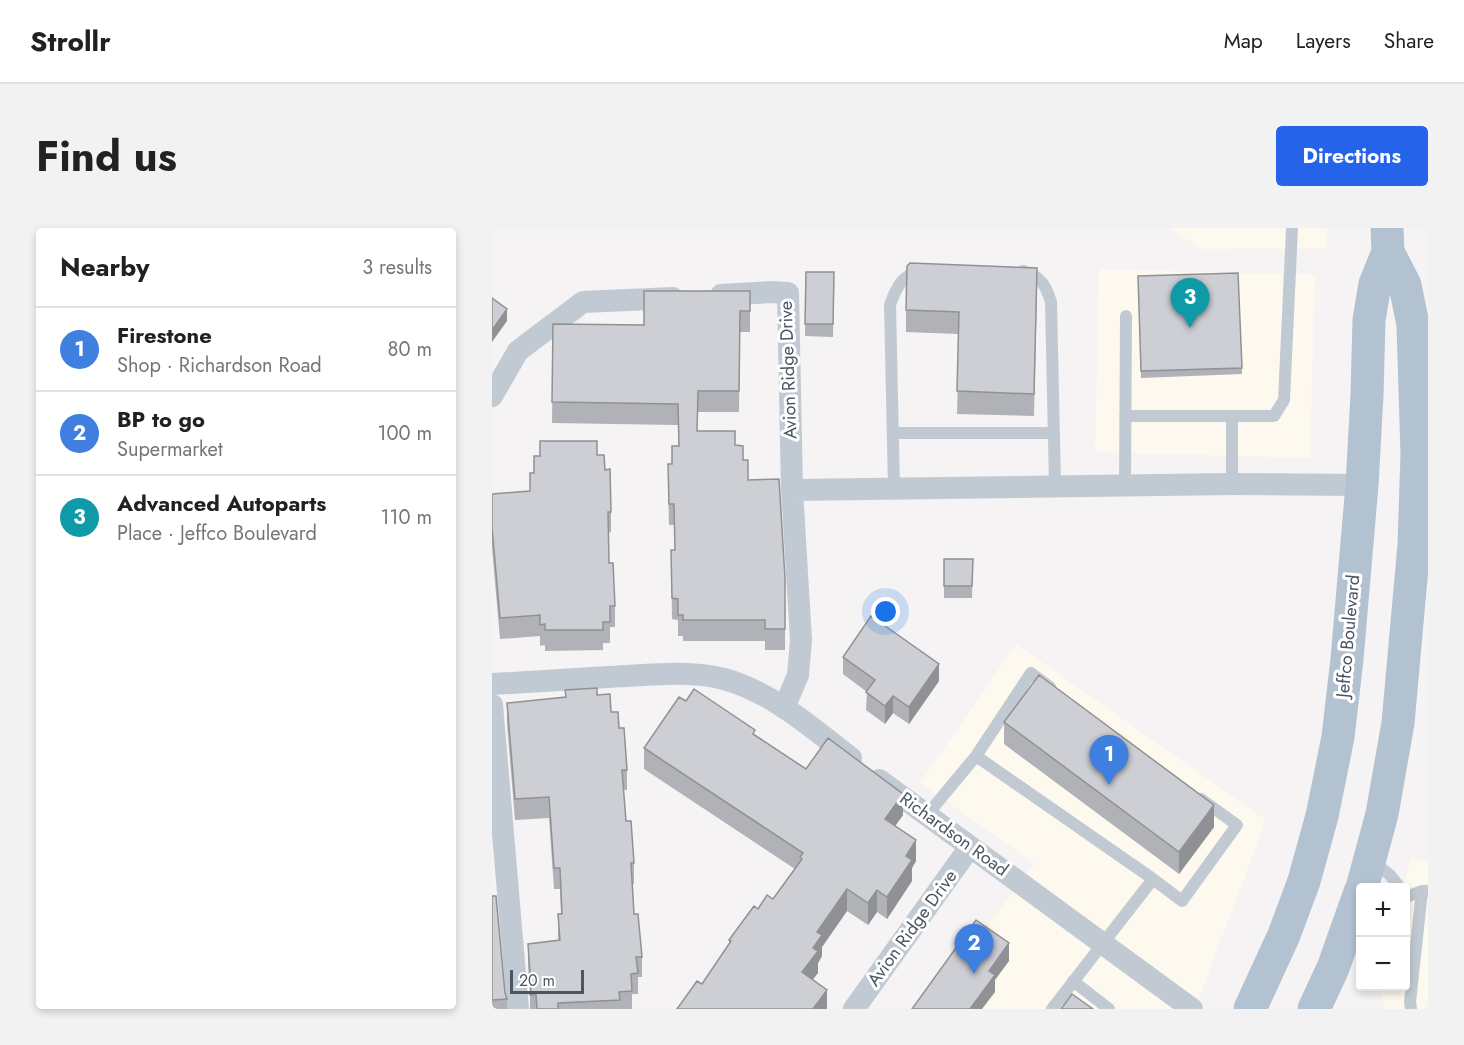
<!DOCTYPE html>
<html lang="en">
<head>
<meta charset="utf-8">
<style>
  :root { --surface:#fff; --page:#f2f2f2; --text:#202124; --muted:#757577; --line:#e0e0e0; --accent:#2563eb }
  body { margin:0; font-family:Jost,sans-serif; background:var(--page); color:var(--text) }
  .controls { position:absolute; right:18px; bottom:18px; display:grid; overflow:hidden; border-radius:6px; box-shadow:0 3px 9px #0003 }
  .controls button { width:54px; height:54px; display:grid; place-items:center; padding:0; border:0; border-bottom:2px solid var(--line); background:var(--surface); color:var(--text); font:30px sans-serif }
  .scale { position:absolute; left:18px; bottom:15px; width:74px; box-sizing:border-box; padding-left:6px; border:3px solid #4a5661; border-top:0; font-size:16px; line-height:21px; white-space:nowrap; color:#4a5661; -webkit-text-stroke:4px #fff; paint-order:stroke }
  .you { position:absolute; left:394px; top:384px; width:21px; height:21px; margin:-15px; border:4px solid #fff; border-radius:50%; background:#1a73e8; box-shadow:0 0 0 9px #1a73e833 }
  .badge { display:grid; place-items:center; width:39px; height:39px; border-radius:50%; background:var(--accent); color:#fff; font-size:20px; font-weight:700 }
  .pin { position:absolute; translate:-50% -50px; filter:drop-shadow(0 2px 3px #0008) }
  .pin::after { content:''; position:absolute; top:32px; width:21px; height:18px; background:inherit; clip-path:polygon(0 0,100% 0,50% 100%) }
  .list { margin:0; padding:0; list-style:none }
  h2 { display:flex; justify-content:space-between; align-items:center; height:78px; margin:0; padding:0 24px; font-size:26px }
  h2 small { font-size:20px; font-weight:400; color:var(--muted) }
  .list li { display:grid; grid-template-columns:39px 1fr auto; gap:18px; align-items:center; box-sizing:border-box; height:84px; padding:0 24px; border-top:2px solid var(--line) }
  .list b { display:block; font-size:22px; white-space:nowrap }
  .list p { margin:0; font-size:20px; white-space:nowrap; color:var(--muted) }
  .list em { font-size:20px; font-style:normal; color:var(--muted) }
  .map { position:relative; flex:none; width:936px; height:781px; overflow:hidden; border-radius:6px }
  header { display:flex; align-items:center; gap:36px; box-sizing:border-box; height:84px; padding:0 30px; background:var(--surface); border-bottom:2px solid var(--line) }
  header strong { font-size:28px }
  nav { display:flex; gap:33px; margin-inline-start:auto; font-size:21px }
  .intro { display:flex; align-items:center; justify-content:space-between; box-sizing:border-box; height:144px; padding:0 36px }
  h1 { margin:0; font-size:42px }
  .button { padding:15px 27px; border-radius:6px; background:var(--accent); color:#fff; font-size:21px; font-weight:700 }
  main { display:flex; gap:36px; padding:0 36px }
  aside { flex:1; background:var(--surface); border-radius:6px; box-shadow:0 3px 9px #0003 }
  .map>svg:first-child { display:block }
  .commercial { fill:#fdf9ef }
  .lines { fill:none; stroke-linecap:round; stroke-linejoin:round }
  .lane { stroke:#c1cad2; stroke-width:12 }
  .street { stroke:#c1cad2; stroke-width:22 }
  .primary { stroke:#b3c2d1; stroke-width:33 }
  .wall { fill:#b0b2b7 }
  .shaded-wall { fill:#909195 }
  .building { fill:#cdcfd5; stroke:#909195; stroke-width:1.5 }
  .labels { text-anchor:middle; stroke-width:6; stroke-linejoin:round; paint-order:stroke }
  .street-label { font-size:18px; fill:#4a5661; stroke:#fff }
</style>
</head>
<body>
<header>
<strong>Strollr</strong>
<nav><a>Map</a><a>Layers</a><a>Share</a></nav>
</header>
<div class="intro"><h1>Find us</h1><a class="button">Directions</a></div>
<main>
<aside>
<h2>Nearby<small>3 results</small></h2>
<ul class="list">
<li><span class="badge" style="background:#3f7fe0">1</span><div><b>Firestone</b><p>Shop · Richardson Road</p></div><em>80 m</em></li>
<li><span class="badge" style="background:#3f7fe0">2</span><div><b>BP to go</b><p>Supermarket</p></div><em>100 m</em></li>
<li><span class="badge" style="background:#0f9aa8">3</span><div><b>Advanced Autoparts</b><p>Place · Jeffco Boulevard</p></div><em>110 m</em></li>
</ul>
</aside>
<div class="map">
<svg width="936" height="781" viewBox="0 0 936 781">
  <rect width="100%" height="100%" fill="#f5f3f3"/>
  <path class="commercial" d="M 678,0 L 835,0 L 835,20 L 710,21 Z
    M 607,41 L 823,47 L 818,230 L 603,224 Z
    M 524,416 L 774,592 L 703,781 L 435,781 L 542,635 L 428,555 Z
    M 919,631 L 936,633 L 936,781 L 893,781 L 888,759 L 914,758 L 914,660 L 911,659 Z"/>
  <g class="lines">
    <path class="lane" d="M 531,43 C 549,49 554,57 559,74 L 563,258
      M 633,188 L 782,188 L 792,172 L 800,0
      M 401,205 L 562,205
      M 740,256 L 740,188
      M 633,258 L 634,88
      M 402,260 L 398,77 C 404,60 410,46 430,43
      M 484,528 L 661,651
      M 435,587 L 484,528 L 539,445 L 558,459
      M 881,634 L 898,647 L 908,660
      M 914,669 L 930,663 L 935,663
      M 581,753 L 617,781
      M 560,781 L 661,651 L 690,673 L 745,597 L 709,571
      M 919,781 L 918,774 L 930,663"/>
    <path class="street" d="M 229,67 L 279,64 L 296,65 L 300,262 L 309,412 L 306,447 L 292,480
      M 0,168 L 26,123 L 91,74 L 181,70
      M 300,262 L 740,256 L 870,257
      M 0,456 C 45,454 91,450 136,448 C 167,446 201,443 232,451 C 280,464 320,500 359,530
      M 0,477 L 26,781
      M 387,552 L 700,781
      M 362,781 L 478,619"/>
    <path class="primary" d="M 870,660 L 890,586 L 906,495 L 922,317 L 925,227 L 921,97 L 913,57 L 896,24
      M 758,781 L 792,707 L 812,653 L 830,588 L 846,509 L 855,431 L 870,257 L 875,167 L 877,92 L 883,56 L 896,24 L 895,0
      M 822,781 L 841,740 L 868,664"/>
  </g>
  <path class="wall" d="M 314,44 L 342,44 L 341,109 L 313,108 Z
    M 746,45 L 750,146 L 649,150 L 646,48 Z
    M 545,62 L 542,188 L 465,186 L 467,106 L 414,104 L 414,82 Z
    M 258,63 L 258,104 L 248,104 L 247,184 L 206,184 L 205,203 L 243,217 L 251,232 L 293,401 L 293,422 L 273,422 L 273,413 L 191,413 L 191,408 L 186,408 L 186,392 L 180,391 L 179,322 L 183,322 L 182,297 L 177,297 L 176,257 L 180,236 L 186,218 L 186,197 L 60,195 L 61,96 L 152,97 Z
    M 105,227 L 113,242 L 119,284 L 119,304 L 116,305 L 117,335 L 123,378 L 123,399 L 118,399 L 118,415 L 111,415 L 111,422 L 53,423 L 53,417 L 48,418 L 48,408 L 8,411 L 0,320 L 0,266 L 38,263 L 42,245 Z
    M 452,331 L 481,331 L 480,370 L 452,370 Z
    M 351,429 L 447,453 L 417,496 L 401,485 L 393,496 L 374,482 L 375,464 L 351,446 Z
    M 105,467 L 119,484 L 127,500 L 135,542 L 135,562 L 131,562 L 134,593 L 142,635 L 142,656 L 140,656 L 142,686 L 150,729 L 150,749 L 146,749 L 146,766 L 140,766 L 140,781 L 38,781 L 38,765 L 36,736 L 36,716 L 66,712 L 66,686 L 69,686 L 68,661 L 62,661 L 57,590 L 23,592 L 15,496 L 15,475 Z
    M 194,473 L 263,507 L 314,541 L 411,587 L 403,598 L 424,633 L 420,640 L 420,653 L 395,691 L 385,684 L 376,697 L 355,683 L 330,719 L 330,728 L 326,735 L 326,745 L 320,752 L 335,781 L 210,756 L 237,717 L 237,712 L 266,681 L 281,671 L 303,641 L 152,541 L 152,520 Z
    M 512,494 L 722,599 L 687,646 L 512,516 Z
    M 0,668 L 13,765 L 15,771 L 15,781 L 0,781 Z"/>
  <path class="shaded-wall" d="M 15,81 L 15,93 L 0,114 L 0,102 Z
    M 447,436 L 447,453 L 417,496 L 417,479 Z
    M 401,468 L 401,485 L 393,496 L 393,478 Z
    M 411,566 L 411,587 L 393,612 L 393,591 Z
    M 722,577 L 722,599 L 687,646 L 687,624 Z
    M 424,612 L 424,633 L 420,640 L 420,653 L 395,691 L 395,669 L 414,628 Z
    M 355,661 L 355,683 L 330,719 L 330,728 L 326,735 L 326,745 L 310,765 L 310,744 L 321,720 L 325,704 Z
    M 385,662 L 385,684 L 376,697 L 376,675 Z
    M 517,715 L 517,733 L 503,752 L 503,764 L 490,781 L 478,781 L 497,743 Z
    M 335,762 L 335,781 L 321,781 Z"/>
  <path class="building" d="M 418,35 L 545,40 L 542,166 L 465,163 L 467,84 L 414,82 L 415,38 Z
    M 314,44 L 342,44 L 341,96 L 313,96 Z
    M 746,45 L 750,140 L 649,143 L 646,48 Z
    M 152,63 L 258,63 L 258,83 L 248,83 L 247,163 L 206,163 L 205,203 L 243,203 L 243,217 L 251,218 L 251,232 L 256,232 L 256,252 L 287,251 L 293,350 L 293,401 L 273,401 L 273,392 L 191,392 L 191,387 L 186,387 L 186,371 L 180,370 L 179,322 L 183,322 L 182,276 L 177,276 L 176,236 L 180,236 L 180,218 L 187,218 L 186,176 L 60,174 L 61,96 L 152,97 Z
    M 0,70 L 15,81 L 0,102 Z
    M 48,213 L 105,213 L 105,227 L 112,227 L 113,242 L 118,241 L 119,284 L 116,284 L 117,335 L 121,335 L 123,378 L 118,378 L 118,394 L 111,394 L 111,402 L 53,402 L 53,396 L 48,397 L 48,387 L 8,390 L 0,299 L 0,266 L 38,263 L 38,245 L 42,245 L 42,228 L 48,228 Z
    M 452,331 L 481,331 L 480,358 L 452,358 Z
    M 379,388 L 447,436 L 417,479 L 401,468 L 393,478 L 374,464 L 383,452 L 351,429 Z
    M 547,447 L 722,577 L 687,624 L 512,494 Z
    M 105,460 L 105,467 L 118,466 L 119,484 L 126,484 L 127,500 L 132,500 L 135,542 L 130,542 L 134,593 L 139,593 L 142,635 L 139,635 L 142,686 L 146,686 L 150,729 L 144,729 L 146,745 L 139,746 L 140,763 L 127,764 L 128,772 L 66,775 L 66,781 L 45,781 L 44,766 L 38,767 L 39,759 L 36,716 L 68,712 L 66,686 L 70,686 L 68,640 L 62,640 L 57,569 L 23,571 L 15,475 L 74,469 L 73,462 Z
    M 202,461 L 263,502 L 261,506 L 314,541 L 336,510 L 411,566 L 393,591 L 424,612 L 414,628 L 420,632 L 395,669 L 385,662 L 376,675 L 355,661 L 325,704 L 330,707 L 321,720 L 326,723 L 310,744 L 335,762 L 321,781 L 185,781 L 205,753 L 210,756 L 239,713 L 237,712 L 262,678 L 266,681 L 275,667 L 281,671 L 310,631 L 308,629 L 311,625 L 152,520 L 187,469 L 194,473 Z
    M 0,668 L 4,668 L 13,765 L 15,771 L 0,772 Z
    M 484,692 L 517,715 L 497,743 L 503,747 L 478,781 L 420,781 Z
    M 580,766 L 601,781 L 569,781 Z"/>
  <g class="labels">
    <g class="street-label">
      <text transform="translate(296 142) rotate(-92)" y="6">Avion Ridge Drive</text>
      <text transform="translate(856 408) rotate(-85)" y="6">Jeffco Boulevard</text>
      <text transform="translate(462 606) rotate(36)" y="6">Richardson Road</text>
      <text transform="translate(420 700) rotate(-54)" y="6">Avion Ridge Drive</text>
    </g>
  </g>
</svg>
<div class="controls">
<button>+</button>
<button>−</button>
</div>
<div class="scale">20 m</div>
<div class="you"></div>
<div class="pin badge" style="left:617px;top:557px;background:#3f7fe0">1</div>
<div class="pin badge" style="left:482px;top:746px;background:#3f7fe0">2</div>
<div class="pin badge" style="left:698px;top:100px;background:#0f9aa8">3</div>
</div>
</main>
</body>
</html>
